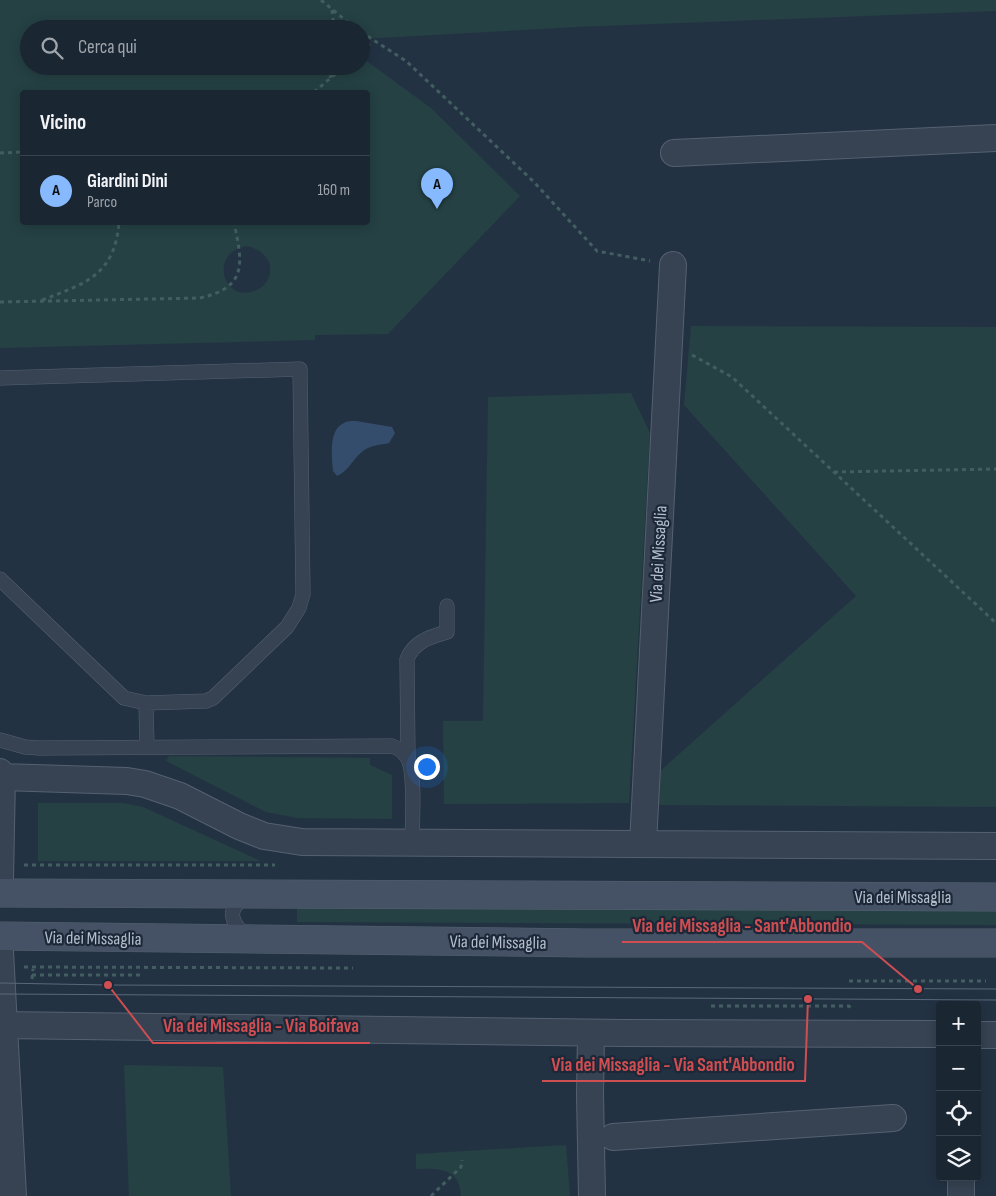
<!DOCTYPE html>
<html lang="it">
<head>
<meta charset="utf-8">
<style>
  :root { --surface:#1a2632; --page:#27323e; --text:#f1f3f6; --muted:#9fa5ac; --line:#38434d; --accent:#87b9ff }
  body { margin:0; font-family:"Sofia Sans Condensed",sans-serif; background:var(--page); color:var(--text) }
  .controls { position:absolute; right:15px; bottom:15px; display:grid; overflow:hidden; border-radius:5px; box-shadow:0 2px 12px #0003 }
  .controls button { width:45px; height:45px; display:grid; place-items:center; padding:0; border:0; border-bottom:1px solid var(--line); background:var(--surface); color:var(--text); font:25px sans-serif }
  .you { position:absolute; left:426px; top:766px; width:18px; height:18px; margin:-12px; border:4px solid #fff; border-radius:50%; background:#1a73e8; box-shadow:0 0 0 8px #1a73e833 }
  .badge { display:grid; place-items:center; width:32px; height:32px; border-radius:50%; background:var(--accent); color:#111; font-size:16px; font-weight:700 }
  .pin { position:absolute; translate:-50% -41px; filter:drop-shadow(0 1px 2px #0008) }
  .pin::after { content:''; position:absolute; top:26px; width:18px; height:15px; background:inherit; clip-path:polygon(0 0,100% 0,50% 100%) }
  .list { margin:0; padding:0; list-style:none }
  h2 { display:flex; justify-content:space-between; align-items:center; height:65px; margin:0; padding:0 20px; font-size:21px }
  h2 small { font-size:16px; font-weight:400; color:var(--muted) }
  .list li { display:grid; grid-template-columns:32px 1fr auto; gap:15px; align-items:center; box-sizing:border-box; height:70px; padding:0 20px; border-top:1px solid var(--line) }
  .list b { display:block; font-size:19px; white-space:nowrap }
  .list p { margin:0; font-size:16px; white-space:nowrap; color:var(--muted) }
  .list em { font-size:16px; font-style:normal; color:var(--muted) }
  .icon { flex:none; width:28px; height:28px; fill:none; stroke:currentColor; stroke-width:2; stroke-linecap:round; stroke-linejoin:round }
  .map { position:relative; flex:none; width:996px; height:1196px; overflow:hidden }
  .search { position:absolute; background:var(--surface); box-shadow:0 2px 12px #0003; left:20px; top:20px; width:350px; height:55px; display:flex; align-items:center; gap:12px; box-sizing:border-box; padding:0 18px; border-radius:28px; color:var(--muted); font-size:19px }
  .panel { position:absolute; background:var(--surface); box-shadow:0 2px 12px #0003; left:20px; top:90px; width:350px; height:135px; border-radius:5px }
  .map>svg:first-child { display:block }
  .green { fill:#254144; fill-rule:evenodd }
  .water { fill:#354d6c }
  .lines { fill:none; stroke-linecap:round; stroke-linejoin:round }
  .lane-casing { stroke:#556170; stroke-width:15 }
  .street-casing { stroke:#556170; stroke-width:28 }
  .secondary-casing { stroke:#556170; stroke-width:29 }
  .path { stroke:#435e61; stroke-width:3; stroke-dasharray:4 4; stroke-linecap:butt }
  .lane { stroke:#374353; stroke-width:14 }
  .street { stroke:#374353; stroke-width:26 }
  .secondary { stroke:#455266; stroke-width:28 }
  .tram { stroke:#59687a; stroke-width:1 }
  .labels { text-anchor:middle; stroke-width:4.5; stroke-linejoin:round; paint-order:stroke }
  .street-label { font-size:18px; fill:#b4becd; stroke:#1c2838 }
  .leader { fill:none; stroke:#ce4e51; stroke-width:2 }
  .callout-dot { fill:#ce4e51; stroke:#1c2838; stroke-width:2 }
  .callout-label { font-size:19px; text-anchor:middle; font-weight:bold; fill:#ce4e51; stroke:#1c2838; stroke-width:4.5; stroke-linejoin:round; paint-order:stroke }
</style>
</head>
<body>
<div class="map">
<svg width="996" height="1196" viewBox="0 0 996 1196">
  <rect width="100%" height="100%" fill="#233243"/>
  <path class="green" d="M 0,0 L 996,0 L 996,11 L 576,27 L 361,39 L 361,29 L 29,29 L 29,66 L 361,66 L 361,57 L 431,108 L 520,196 L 388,334 L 315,335 L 315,340 L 0,348 ZM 22,92 L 368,92 L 368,222 L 22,222 ZM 247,246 C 262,249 276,262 268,279 C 265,285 260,289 254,291 C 223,303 208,252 247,246 Z
    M 691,326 L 996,327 L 996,807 L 659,805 L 659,772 L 856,596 L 684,405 Z
    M 631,393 L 650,433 L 629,803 L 444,804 L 443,721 L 483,721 L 488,397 Z
    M 169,756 L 370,758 L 370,765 L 392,775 L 392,819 L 297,818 L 266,812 L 166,761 Z
    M 38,803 L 123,803 L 143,807 L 261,861 L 38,861 Z
    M 297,907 L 996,911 L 996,925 L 297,922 Z
    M 124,1065 L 223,1067 L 231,1196 L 129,1196 Z
    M 566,1145 L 570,1196 L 461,1196 C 460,1168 439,1168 416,1169 L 416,1154 Z"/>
  <path class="water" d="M 356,421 L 392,427 L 395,433 L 389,443 C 380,445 371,445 363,451 C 353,458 349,471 337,476 L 333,471 C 332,457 328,430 344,423 C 347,421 353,421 356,421 Z"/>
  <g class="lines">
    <defs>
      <path id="lane" d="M 0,378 L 300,369 L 303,594 L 299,608 L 287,627 L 213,698 L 206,701 L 146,703 L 147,747
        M 0,579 L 124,698 L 146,703
        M 0,740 L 25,747 L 39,748 L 392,746 C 398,748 403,751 407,757 C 416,771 412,824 412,843
        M 408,758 L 407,659 C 414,642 429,637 447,632 L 447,606
        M 248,897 C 224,908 231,924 248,937"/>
      <path id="street" d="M 674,153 L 996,138
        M 0,772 L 2,777 L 0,878
        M 0,779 L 2,777 L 127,781 L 145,784 L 180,796 L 239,826 L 264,836 L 302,842 L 996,846
        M 643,844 L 673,265
        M 0,951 L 13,1196
        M 0,1025 L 625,1033 L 940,1034
        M 591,1033 L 590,1095 L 592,1196
        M 977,1035 L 996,1035
        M 613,1137 L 893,1118
        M 961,1177 L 961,1196"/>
      <path id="secondary" d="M 0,893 L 996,897
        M 0,936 L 586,943 L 996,943"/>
    </defs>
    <use href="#lane" class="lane-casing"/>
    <use href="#street" class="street-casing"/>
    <use href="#secondary" class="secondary-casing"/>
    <path class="path" d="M 321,0 L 356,29
      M 332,10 L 334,29
      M 361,32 L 406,61 L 534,182 L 597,251 L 650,261
      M 361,52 L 373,41
      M 330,78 L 333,66
      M 314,92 L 345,66
      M 0,153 L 22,152
      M 42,300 C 85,284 115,275 119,222
      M 0,302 L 200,298 C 249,287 242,262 234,222
      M 692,355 L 732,377 L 996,623
      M 834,472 L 996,469
      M 24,865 L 275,865
      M 24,967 L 353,968
      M 32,975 L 140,975
      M 32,979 L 33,969
      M 849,981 L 986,981
      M 711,1006 L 849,1006 L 851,1009
      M 431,1196 L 461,1167 L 462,1160"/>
    <use href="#lane" class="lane"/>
    <use href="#street" class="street"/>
    <use href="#secondary" class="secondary"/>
    <path class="tram" d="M 0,983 L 108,985 L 996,989
      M 0,994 L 996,1000"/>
  </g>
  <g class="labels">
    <g class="street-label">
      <text transform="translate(658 554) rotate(-87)" y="6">Via dei Missaglia</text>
      <text x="903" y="903">Via dei Missaglia</text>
      <text transform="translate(93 938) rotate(1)" y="6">Via dei Missaglia</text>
      <text transform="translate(498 942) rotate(1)" y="6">Via dei Missaglia</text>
    </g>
  </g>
  <path class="leader" d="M918 989L862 942H622M108 985L153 1043H370M808 999L805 1081H542"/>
  <g class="callout-dot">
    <circle cx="918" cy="989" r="5"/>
    <circle cx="108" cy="985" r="5"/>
    <circle cx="808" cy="999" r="5"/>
  </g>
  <g class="callout-label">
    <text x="742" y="932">Via dei Missaglia - Sant'Abbondio</text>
    <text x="261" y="1032">Via dei Missaglia - Via Boifava</text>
    <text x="673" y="1071">Via dei Missaglia - Via Sant'Abbondio</text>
  </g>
</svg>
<div class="controls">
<button>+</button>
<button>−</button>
<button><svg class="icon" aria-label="locate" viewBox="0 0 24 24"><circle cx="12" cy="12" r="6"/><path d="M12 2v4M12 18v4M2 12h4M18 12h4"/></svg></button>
<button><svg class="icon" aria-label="layers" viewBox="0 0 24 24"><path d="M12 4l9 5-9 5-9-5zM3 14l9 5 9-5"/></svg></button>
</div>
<div class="you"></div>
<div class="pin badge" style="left:437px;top:209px">A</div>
<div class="search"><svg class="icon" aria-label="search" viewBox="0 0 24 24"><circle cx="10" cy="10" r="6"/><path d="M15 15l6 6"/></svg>Cerca qui</div>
<section class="panel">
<h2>Vicino<small></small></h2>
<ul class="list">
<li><span class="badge">A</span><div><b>Giardini Dini</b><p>Parco</p></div><em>160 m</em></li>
</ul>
</section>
</div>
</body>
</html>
